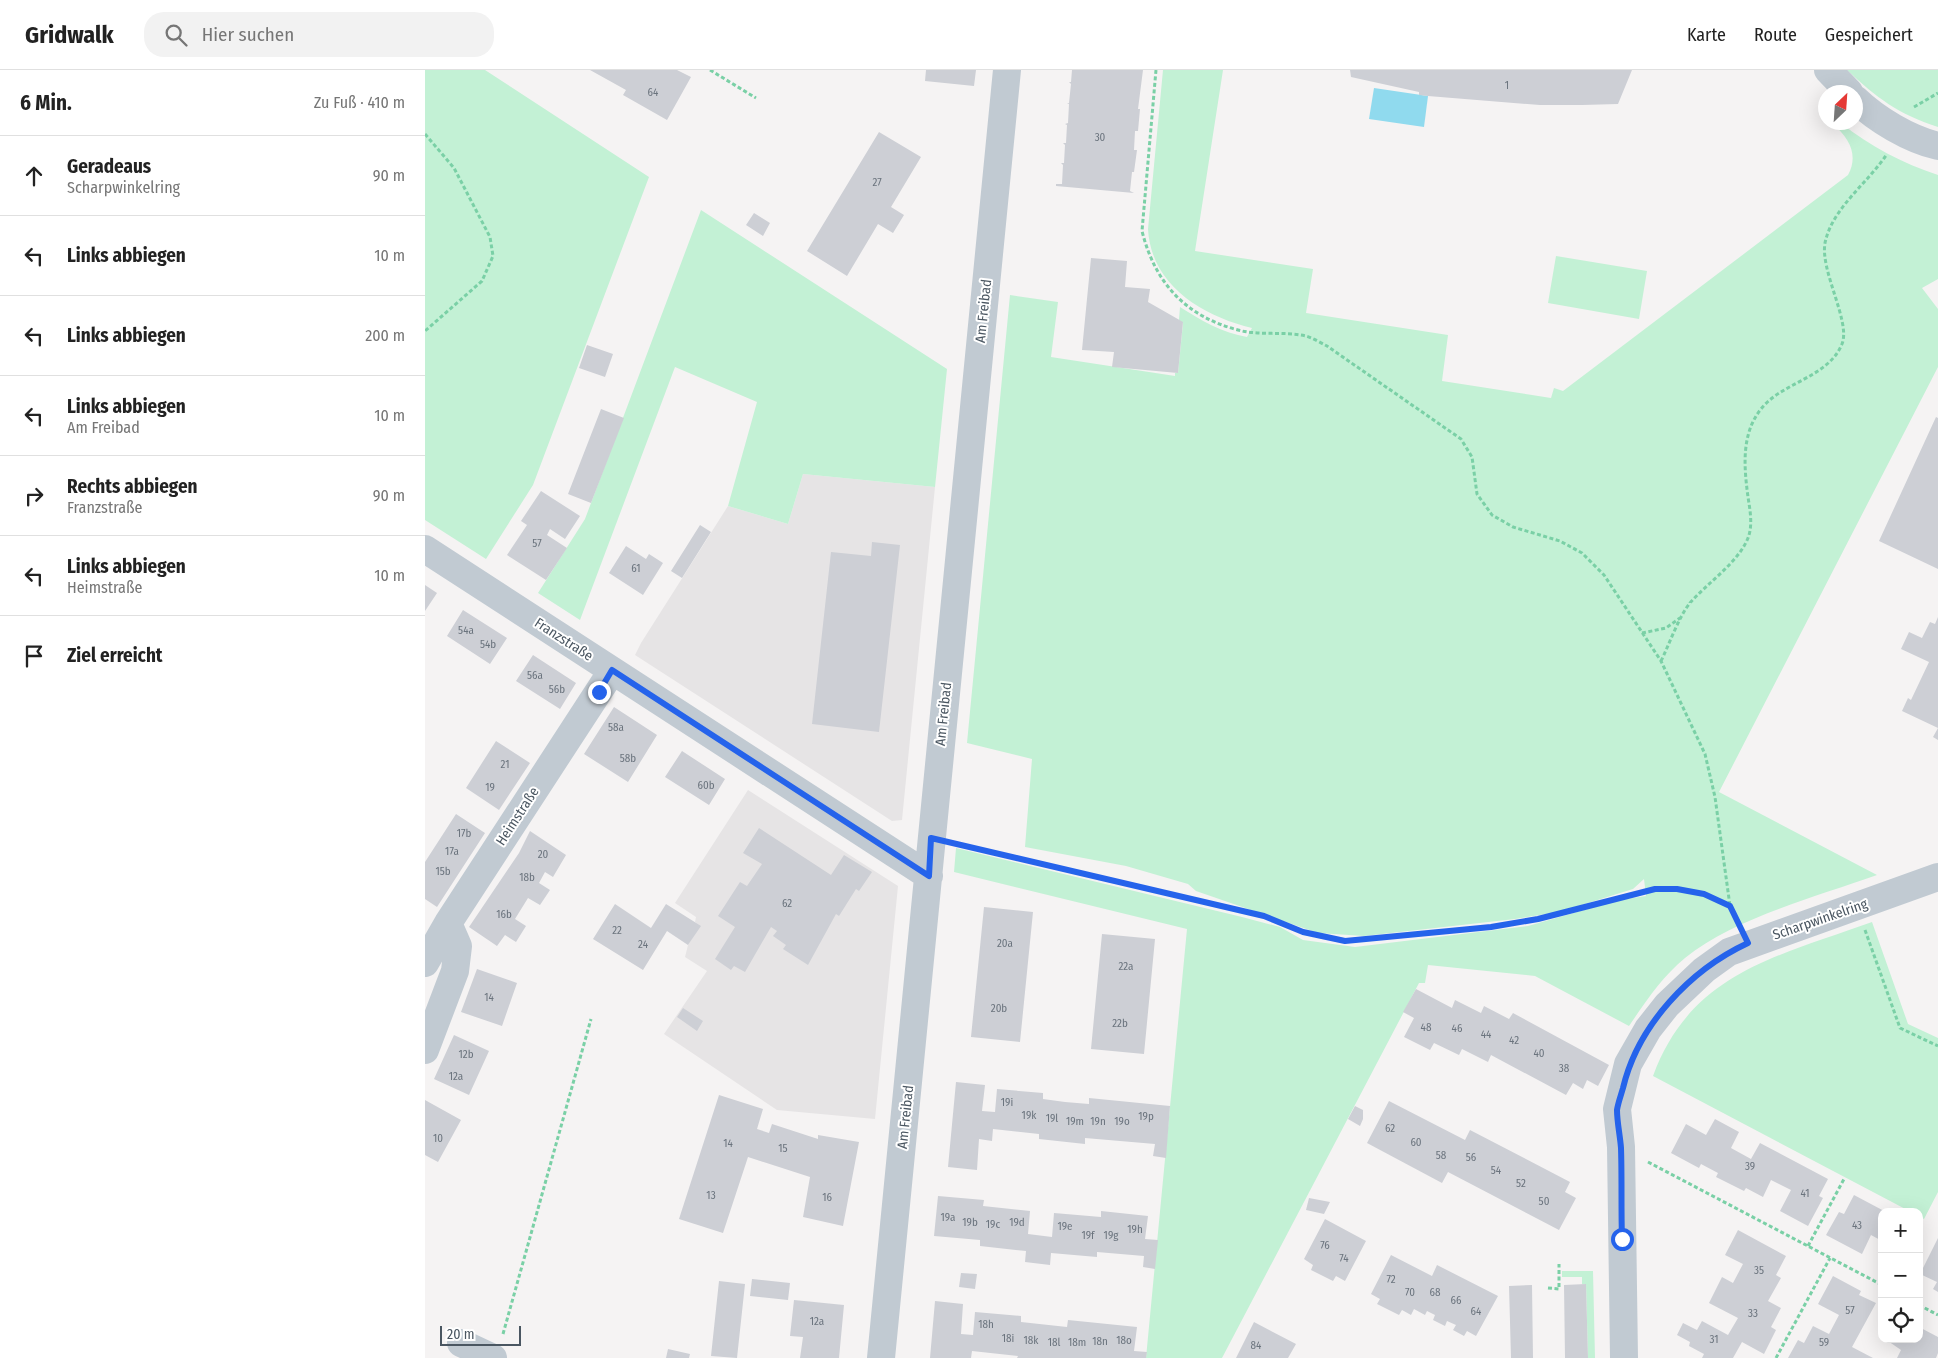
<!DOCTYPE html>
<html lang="de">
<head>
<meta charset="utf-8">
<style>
  :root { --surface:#fff; --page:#f2f2f2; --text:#222; --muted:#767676; --line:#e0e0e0 }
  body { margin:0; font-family:"Fira Sans Condensed",sans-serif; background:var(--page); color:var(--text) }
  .controls { position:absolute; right:15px; bottom:15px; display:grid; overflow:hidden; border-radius:10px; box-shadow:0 5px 20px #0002 }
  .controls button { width:45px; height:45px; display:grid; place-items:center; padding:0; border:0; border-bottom:1px solid var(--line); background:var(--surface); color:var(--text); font:25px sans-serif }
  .compass { position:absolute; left:1393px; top:15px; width:45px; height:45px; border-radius:50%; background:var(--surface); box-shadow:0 5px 20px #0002; rotate:25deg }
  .scale { position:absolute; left:15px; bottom:12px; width:81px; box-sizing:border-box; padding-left:5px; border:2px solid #4a5661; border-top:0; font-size:14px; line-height:18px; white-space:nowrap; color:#4a5661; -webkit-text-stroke:4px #fff; paint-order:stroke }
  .stop { position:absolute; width:15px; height:15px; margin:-11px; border:4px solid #2563eb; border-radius:50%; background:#fff }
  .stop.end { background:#2563eb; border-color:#fff; box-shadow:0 1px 5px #0008 }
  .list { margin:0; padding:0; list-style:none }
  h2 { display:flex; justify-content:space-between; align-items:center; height:65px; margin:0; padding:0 20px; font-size:21px }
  h2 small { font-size:16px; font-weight:400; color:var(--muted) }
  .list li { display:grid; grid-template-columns:32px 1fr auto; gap:15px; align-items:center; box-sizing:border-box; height:80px; padding:0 20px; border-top:1px solid var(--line) }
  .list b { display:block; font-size:19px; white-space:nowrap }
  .list p { margin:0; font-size:16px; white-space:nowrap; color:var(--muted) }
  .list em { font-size:16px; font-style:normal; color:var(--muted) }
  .icon { flex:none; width:28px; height:28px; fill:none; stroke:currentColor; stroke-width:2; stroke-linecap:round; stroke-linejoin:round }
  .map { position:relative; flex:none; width:1513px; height:1288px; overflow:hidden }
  header { display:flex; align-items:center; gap:30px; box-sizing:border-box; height:70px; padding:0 25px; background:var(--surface); border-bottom:1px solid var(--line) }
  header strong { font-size:24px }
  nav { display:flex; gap:28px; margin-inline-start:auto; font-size:18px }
  .search { width:350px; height:45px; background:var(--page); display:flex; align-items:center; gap:12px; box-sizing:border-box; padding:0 18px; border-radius:20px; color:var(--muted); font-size:19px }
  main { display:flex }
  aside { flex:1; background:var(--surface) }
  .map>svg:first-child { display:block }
  .education { fill:#e6e4e5 }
  .green { fill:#c3f1d5 }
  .water { fill:#90daee }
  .building { fill:#cdcfd5 }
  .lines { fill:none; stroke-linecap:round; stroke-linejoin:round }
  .path { stroke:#7ad0a6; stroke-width:3; stroke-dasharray:4 2.5; stroke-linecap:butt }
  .minor { stroke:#c1cad2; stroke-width:28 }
  .route { stroke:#2563eb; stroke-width:6 }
  .labels { text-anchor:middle; stroke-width:4; stroke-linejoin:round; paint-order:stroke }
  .number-label { font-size:11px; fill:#6b747e }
  .street-label { font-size:14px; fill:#4a5661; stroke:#fff }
</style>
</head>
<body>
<header>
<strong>Gridwalk</strong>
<div class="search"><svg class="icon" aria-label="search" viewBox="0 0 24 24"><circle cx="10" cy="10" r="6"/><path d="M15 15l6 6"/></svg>Hier suchen</div>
<nav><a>Karte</a><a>Route</a><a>Gespeichert</a></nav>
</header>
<main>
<aside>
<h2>6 Min.<small>Zu Fuß · 410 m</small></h2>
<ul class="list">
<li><svg class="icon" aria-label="ahead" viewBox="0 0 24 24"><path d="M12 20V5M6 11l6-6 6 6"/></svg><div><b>Geradeaus</b><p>Scharpwinkelring</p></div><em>90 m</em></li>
<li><svg class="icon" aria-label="left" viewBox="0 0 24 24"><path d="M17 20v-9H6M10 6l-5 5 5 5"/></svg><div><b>Links abbiegen</b></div><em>10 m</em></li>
<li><svg class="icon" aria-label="left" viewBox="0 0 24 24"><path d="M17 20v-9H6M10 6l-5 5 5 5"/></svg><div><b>Links abbiegen</b></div><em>200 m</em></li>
<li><svg class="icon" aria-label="left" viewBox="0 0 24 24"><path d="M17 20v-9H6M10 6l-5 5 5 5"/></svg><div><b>Links abbiegen</b><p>Am Freibad</p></div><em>10 m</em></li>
<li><svg class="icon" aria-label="right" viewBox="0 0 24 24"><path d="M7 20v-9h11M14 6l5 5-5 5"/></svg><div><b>Rechts abbiegen</b><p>Franzstraße</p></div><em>90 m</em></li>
<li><svg class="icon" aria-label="left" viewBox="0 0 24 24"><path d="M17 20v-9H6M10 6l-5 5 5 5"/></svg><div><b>Links abbiegen</b><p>Heimstraße</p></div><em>10 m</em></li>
<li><svg class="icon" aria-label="arrive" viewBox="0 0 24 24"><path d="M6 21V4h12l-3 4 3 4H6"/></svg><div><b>Ziel erreicht</b></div></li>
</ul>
</aside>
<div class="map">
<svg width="1513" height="1288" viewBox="0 0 1513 1288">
  <rect width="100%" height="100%" fill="#f5f3f3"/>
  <path class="education" d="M 378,404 L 510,417 L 477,750 L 467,751 L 210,585 L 216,573 L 303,436 L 363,454 Z
    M 323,720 L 473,816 L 450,1049 L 352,1040 L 239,964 L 282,901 L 260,887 L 263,875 L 275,856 L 270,852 L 271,847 L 250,833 Z"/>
  <path class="green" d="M 0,0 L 60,0 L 224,107 L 108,415 L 61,489 L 0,450 Z
    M 738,0 L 798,0 L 770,181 L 888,199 L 881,243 L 1023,265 L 1017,311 L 1126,328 L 1129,318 L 1138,321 L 1423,105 C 1434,85 1424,68 1408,54 L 1410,53 L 1416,53 C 1446,77 1477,93 1513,105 L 1513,209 L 1497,218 L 1513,239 L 1513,297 L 1294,722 L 1452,805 C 1391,827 1309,848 1260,888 C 1237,907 1221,931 1204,956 L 1110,906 L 1003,895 L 1000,913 L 994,913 L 797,1288 L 721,1288 L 762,859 L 529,802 L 531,778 L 817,847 L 855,857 L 878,870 L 930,877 L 1103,856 L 1194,830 L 1221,826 L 1219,809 L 1208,819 L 1134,842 L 1090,849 L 939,866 L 893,863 L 771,821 L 763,814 L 701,796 L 600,777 L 607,689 L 542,673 L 585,225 L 633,232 L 626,287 L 750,306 L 750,303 L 753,303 L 758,253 L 754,250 L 755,237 C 775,250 798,263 822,267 L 827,258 C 777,246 726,215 723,159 Z
    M 1422,0 L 1513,0 L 1513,57 C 1473,44 1452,28 1422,0 Z
    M 276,140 L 522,299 L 510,417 L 378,404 L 363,454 L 303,436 L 332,332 L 250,297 L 155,550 L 113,523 L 160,449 Z
    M 1131,186 L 1222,201 L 1214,249 L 1123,233 Z
    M 1447,852 L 1483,954 L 1513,968 L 1513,1122 L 1499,1149 L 1494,1146 L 1494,1142 L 1486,1142 L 1228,1006 C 1266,902 1354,886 1447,852 Z
    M 1137,1201 L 1168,1201 L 1170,1288 L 1163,1288 L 1161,1214 L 1157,1214 L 1157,1207 L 1137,1207 Z"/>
  <path class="water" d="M 949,18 L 1003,26 L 999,57 L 944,49 Z"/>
  <path class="building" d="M 165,0 L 252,0 L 266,7 L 242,50 L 198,25 L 201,20 Z
    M 501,0 L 551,0 L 549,16 L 500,11 Z
    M 647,0 L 718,0 L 713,39 L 715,39 L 713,61 L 710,61 L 709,80 L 712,80 L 709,102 L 707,102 L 705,121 L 709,123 L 631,116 L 631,114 L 637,114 L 638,95 L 636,93 L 639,93 L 640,75 L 638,73 L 641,73 L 642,55 L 640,54 L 643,53 L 644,34 L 642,34 L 644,33 L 646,14 L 644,12 L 646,12 Z
    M 925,0 L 1207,0 L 1193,34 L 1157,35 L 1115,35 L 1003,26 L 994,25 L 994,22 L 926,7 Z
    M 454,62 L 496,87 L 466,137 L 479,145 L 468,163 L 453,154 L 422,206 L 382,181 Z
    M 329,143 L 345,153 L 338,166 L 321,155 Z
    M 666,188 L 702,191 L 700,217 L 725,219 L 723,232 L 758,252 L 753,303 L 687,297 L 689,282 L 657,280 Z
    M 162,275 L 188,284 L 180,307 L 154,298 Z
    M 176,339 L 199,348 L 166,433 L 143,424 Z
    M 1511,347 L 1513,348 L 1513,499 L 1454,471 Z
    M 116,421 L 155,446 L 140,469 L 125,459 L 122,465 L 142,478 L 121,510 L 82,485 L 102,455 L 96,451 Z
    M 275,455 L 286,462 L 257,508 L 246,501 Z
    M 447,472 L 475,475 L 454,662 L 387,654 L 406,482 L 446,486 Z
    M 201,476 L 221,489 L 224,484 L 238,493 L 218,525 L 184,503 Z
    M 0,515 L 12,523 L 0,541 Z
    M 38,540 L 82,568 L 65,594 L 22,566 Z
    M 1513,547 L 1513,670 L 1508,667 L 1513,658 L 1477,641 L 1483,628 L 1486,630 L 1504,592 L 1476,579 L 1484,562 L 1497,568 L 1505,552 L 1510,554 Z
    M 108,585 L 151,613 L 135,639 L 91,611 Z
    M 189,637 L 232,665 L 203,712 L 159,684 Z
    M 71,671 L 105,693 L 74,740 L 41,718 Z
    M 257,681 L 300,709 L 284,735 L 240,707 Z
    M 31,744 L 60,763 L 12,837 L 0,829 L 0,792 Z
    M 334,758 L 406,805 L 419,785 L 447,802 L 434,821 L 431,819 L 414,846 L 411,844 L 383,895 L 358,879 L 361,875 L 348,866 L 352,861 L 346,857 L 320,902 L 309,896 L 306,900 L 290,889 L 310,857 L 293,846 L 315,812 L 322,816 L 337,794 L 318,783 Z
    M 105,761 L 141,785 L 128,807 L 120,802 L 114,813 L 125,820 L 115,835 L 103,828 L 90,849 L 101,856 L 91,872 L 80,865 L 72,876 L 44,857 L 94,783 Z
    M 190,834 L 226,858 L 241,834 L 276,856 L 263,875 L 242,861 L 218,900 L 168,869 Z
    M 559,837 L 608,842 L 595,972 L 546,967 Z
    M 677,864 L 730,869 L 719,984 L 666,979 Z
    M 52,899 L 92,913 L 77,956 L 36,942 Z
    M 991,919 L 1027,938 L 1030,930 L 1056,943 L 1059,936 L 1084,949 L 1088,943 L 1184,995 L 1173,1016 L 1162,1010 L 1158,1019 L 1148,1013 L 1141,1025 L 1066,985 L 1063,992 L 1037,979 L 1034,985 L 1009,973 L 1005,980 L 979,967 L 989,948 L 978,942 Z
    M 258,938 L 278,951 L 272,961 L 252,947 Z
    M 29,965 L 64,981 L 44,1025 L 9,1009 Z
    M 531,1012 L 560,1015 L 557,1041 L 570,1042 L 572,1019 L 618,1023 L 618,1029 L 640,1032 L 664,1034 L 664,1028 L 745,1036 L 741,1088 L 728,1086 L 730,1074 L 660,1068 L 660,1074 L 614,1069 L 614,1064 L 568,1059 L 567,1071 L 554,1069 L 552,1100 L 523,1097 Z
    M 294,1025 L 338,1039 L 332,1059 L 344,1063 L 347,1054 L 393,1069 L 393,1065 L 434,1072 L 418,1156 L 378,1147 L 385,1107 L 323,1087 L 298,1163 L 254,1149 Z
    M 0,1030 L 36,1050 L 13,1092 L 0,1085 Z
    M 964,1031 L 1040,1070 L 1045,1060 L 1145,1112 L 1140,1122 L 1151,1128 L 1134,1160 L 1023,1102 L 1017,1113 L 942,1073 Z
    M 930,1036 L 938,1040 L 938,1049 L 935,1056 L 923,1049 Z
    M 1290,1049 L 1314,1062 L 1306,1078 L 1326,1089 L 1335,1073 L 1403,1109 L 1394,1126 L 1398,1128 L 1383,1156 L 1355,1141 L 1366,1120 L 1346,1110 L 1338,1127 L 1321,1118 L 1319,1121 L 1291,1107 L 1293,1103 L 1276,1094 L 1274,1098 L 1246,1083 L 1261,1054 L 1281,1065 Z
    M 1429,1125 L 1461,1142 L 1457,1142 L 1457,1171 L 1446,1165 L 1437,1184 L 1401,1165 L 1414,1142 L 1419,1144 Z
    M 513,1126 L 559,1130 L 558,1136 L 605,1141 L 603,1164 L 627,1167 L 629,1143 L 676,1147 L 676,1141 L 723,1146 L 720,1169 L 733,1170 L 730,1199 L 718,1197 L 719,1186 L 672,1182 L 672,1187 L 626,1183 L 625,1195 L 600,1192 L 601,1181 L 555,1176 L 555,1170 L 509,1166 Z
    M 884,1128 L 905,1132 L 899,1144 L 881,1140 Z
    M 900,1149 L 941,1171 L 920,1211 L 911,1206 L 908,1211 L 886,1200 L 888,1195 L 879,1189 Z
    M 1313,1160 L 1361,1186 L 1351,1205 L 1356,1208 L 1343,1231 L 1356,1238 L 1346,1257 L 1351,1260 L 1339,1284 L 1317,1272 L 1308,1288 L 1277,1288 L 1279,1284 L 1264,1276 L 1265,1272 L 1252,1265 L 1258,1253 L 1272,1260 L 1277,1251 L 1303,1265 L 1313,1248 L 1284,1233 L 1297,1207 L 1308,1213 L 1318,1194 L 1300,1185 Z
    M 1513,1168 L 1513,1222 L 1508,1219 L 1512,1212 L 1495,1204 Z
    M 966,1185 L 1007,1206 L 1012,1195 L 1073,1226 L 1051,1266 L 1042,1261 L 1039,1266 L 1028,1260 L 1031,1255 L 1022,1251 L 1020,1256 L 1008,1250 L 1010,1245 L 1002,1241 L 1000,1245 L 989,1239 L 986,1245 L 977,1240 L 974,1245 L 952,1234 L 955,1229 L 946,1224 Z
    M 536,1203 L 552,1204 L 550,1219 L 534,1217 Z
    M 1408,1206 L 1436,1221 L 1434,1225 L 1451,1233 L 1427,1277 L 1448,1288 L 1363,1288 L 1373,1270 L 1379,1273 L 1388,1256 L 1404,1264 L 1414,1245 L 1393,1234 Z
    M 327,1209 L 365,1213 L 363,1230 L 325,1226 Z
    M 294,1211 L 320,1214 L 312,1288 L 286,1286 Z
    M 1161,1214 L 1163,1288 L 1140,1288 L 1139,1215 Z
    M 1107,1215 L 1108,1288 L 1086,1288 L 1084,1216 Z
    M 369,1230 L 419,1235 L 414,1288 L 375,1288 L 378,1267 L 365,1266 Z
    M 510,1231 L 538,1234 L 536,1264 L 548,1265 L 550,1242 L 596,1246 L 596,1252 L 642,1257 L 643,1250 L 712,1257 L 709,1281 L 722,1282 L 721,1288 L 592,1288 L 593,1286 L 547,1281 L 546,1288 L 505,1288 Z
    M 829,1252 L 871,1274 L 863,1288 L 811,1288 Z
    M 1494,1257 L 1513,1267 L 1513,1283 L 1511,1288 L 1472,1288 L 1476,1280 L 1460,1269 L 1494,1269 Z
    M 243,1279 L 265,1284 L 264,1288 L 241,1288 Z"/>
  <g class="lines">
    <path class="path" d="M 285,0 L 331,28
      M 731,0 L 717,161 C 730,213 760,246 813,260 C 835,266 859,261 881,266 C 888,268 896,273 902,276 L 1036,369 L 1047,387 L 1052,424 L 1067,445 L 1088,457 L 1135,471 L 1157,483 L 1179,505 L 1236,591 L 1280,684 L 1290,727 L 1305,836
      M 1489,37 L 1513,23
      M 0,64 L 29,98 L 65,167 L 68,186 L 57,211 L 0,261
      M 1217,563 L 1241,558 L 1255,548
      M 1236,591 C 1244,575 1254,546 1265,533 C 1282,513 1313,493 1323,468 C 1328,455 1325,440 1323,427 C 1319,397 1316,364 1336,339 C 1357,312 1403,308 1417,274 C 1426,252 1395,201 1400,173 C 1407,138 1443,113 1462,84
      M 534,775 L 839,846 L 878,862 L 921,871 L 1066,857 L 1113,849 L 1229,819 L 1252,819 L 1279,824 L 1305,836 L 1312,851
      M 1440,860 L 1475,958 L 1513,976
      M 1223,1092 L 1457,1215
      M 1383,1176 L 1419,1109
      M 1123,1218 L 1134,1219 L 1134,1194
      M 1494,1235 L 1513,1245
      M 78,1264 L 166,949
      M 1351,1288 L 1405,1188"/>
    <path class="minor" d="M 1403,0 L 1424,22
      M 1430,29 C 1452,50 1484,69 1513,76
      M 0,479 L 504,806
      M 0,893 L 23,853 L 187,601
      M 0,980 L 30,901 L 33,876 L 23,853
      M 36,1273 L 68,1288
      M 456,1288 L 582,0
      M 1199,1288 L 1196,1077 L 1192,1039 L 1203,994 L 1223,959 L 1242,935 L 1279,900 L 1304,882 L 1513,807"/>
  </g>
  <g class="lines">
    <path class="route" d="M 174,622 L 187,600 L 504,806 L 506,768 L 839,846 L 878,862 L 920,871 L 1066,857 L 1113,849 L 1230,819 L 1252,819 L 1279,824 L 1305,836 L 1323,873 C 1265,900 1213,955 1198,1018 C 1196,1025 1193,1033 1192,1040 C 1192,1052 1195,1065 1196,1078 C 1197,1108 1196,1139 1197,1169"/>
  </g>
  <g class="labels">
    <g class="number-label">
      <text x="1082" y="19">1</text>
      <text x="228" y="26">64</text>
      <text x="675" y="71">30</text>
      <text x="452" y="116">27</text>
      <text x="112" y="477">57</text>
      <text x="211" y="502">61</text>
      <text x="41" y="564">54a</text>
      <text x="63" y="578">54b</text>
      <text x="110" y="609">56a</text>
      <text x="132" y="623">56b</text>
      <text x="191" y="661">58a</text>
      <text x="203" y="692">58b</text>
      <text x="80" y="698">21</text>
      <text x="281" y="719">60b</text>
      <text x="65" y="721">19</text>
      <text x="39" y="767">17b</text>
      <text x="27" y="785">17a</text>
      <text x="118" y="788">20</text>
      <text x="18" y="805">15b</text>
      <text x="102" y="811">18b</text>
      <text x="362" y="837">62</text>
      <text x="79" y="848">16b</text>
      <text x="192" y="864">22</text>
      <text x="580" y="877">20a</text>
      <text x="218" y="878">24</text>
      <text x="701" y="900">22a</text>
      <text x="64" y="931">14</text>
      <text x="574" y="942">20b</text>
      <text x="695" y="957">22b</text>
      <text x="1001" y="961">48</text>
      <text x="1032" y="962">46</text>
      <text x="1061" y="968">44</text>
      <text x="1089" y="974">42</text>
      <text x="1114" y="987">40</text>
      <text x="41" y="988">12b</text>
      <text x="1139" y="1002">38</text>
      <text x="31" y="1010">12a</text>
      <text x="582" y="1036">19i</text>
      <text x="604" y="1049">19k</text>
      <text x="721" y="1050">19p</text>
      <text x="627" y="1052">19l</text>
      <text x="650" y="1055">19m</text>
      <text x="673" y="1055">19n</text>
      <text x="697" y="1055">19o</text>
      <text x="965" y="1062">62</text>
      <text x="13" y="1072">10</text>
      <text x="991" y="1076">60</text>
      <text x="303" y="1077">14</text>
      <text x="358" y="1082">15</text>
      <text x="1016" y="1089">58</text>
      <text x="1046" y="1091">56</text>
      <text x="1325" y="1100">39</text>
      <text x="1071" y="1104">54</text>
      <text x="1096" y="1117">52</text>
      <text x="1380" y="1127">41</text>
      <text x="286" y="1129">13</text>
      <text x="402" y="1131">16</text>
      <text x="1119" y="1135">50</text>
      <text x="523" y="1151">19a</text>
      <text x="545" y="1156">19b</text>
      <text x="592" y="1156">19d</text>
      <text x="568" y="1158">19c</text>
      <text x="1432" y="1159">43</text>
      <text x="640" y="1160">19e</text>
      <text x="710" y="1163">19h</text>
      <text x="663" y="1169">19f</text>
      <text x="686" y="1169">19g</text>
      <text x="900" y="1179">76</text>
      <text x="919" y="1192">74</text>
      <text x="1334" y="1204">35</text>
      <text x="966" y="1213">72</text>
      <text x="985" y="1226">70</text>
      <text x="1010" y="1226">68</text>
      <text x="1031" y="1234">66</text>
      <text x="1425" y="1244">57</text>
      <text x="1051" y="1245">64</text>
      <text x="1328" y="1247">33</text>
      <text x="392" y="1255">12a</text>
      <text x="561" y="1258">18h</text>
      <text x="583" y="1272">18i</text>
      <text x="1289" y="1273">31</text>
      <text x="606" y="1274">18k</text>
      <text x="699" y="1274">18o</text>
      <text x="675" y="1275">18n</text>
      <text x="629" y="1276">18l</text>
      <text x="652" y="1276">18m</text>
      <text x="1399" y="1276">59</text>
      <text x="831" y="1279">84</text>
    </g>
    <g class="street-label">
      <text transform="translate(558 241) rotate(-84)" y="5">Am Freibad</text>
      <text transform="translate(139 569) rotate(33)" y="5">Franzstraße</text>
      <text transform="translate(518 644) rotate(-84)" y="5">Am Freibad</text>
      <text transform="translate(92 746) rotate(-57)" y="5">Heimstraße</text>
      <text transform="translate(1395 849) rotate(-19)" y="5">Scharpwinkelring</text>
      <text transform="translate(480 1047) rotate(-84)" y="5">Am Freibad</text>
    </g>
  </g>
</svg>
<div class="controls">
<button>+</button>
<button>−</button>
<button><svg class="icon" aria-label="locate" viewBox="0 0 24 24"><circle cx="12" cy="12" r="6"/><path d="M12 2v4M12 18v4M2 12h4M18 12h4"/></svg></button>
</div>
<svg class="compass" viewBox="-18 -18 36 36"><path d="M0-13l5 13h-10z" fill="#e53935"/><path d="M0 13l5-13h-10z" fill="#767676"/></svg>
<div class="scale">20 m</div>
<div class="stop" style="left:1197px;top:1169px"></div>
<div class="stop end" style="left:174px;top:622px"></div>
</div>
</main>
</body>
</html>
